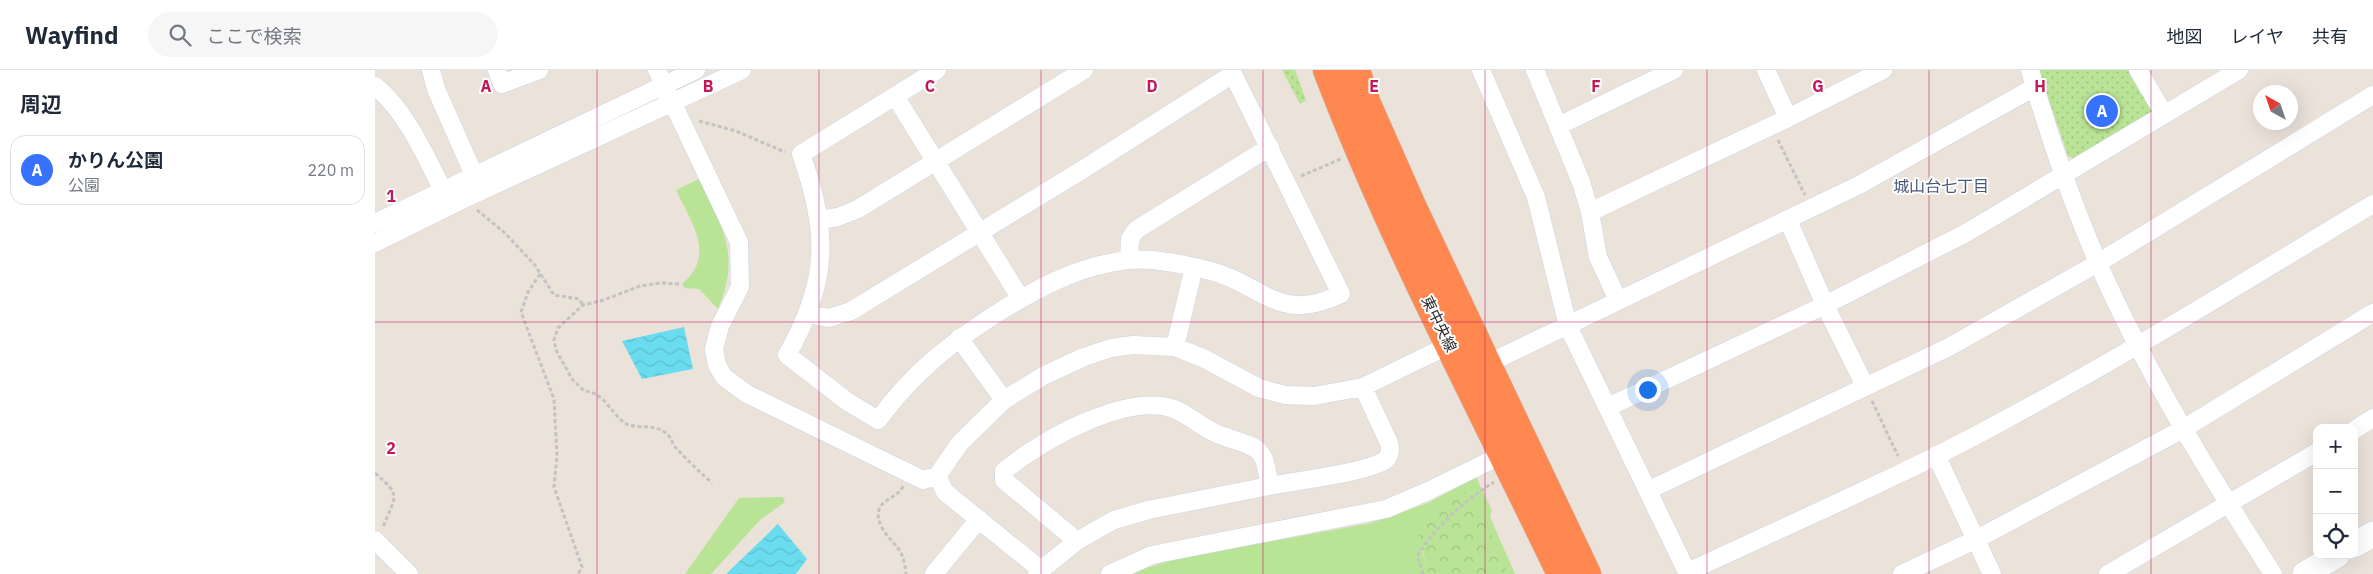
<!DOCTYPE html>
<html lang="ja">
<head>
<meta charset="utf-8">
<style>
  :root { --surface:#fff; --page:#f6f6f7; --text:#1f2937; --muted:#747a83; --line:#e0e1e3; --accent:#3672fd }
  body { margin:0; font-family:"IBM Plex Sans","Noto Sans JP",sans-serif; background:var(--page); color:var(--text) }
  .controls { position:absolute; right:15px; bottom:15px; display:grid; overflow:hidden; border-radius:10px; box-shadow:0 5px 20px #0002 }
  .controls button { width:45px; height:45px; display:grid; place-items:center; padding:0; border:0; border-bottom:1px solid var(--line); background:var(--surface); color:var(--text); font:25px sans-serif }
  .compass { position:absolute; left:1878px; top:15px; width:45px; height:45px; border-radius:50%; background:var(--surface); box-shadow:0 5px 20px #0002; rotate:320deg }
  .you { position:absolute; left:1272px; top:319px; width:18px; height:18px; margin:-12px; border:4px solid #fff; border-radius:50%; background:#1a73e8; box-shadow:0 0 0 8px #1a73e833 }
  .badge { display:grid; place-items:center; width:32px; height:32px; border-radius:50%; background:var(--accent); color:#fff; font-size:16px; font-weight:700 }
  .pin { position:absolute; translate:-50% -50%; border:2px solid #fff; box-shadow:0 1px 5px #0006 }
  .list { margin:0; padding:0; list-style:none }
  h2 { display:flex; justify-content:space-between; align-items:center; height:65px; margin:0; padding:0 20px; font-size:21px }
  h2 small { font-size:16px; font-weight:400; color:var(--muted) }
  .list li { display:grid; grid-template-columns:32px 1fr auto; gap:15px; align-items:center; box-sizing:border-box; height:70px; margin:0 10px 10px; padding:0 10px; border:1px solid var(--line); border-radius:15px }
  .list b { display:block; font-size:19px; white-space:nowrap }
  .list p { margin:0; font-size:16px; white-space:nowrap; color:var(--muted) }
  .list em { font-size:16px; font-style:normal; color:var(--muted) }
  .icon { flex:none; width:28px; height:28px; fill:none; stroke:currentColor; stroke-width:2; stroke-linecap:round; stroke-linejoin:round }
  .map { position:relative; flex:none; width:1998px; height:504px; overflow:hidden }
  header { display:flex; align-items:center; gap:30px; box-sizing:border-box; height:70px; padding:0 25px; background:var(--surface); border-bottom:1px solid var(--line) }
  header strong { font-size:24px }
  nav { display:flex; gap:28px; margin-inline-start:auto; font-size:18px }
  .search { width:350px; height:45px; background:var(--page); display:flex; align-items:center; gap:12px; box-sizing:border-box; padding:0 18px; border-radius:28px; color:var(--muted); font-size:19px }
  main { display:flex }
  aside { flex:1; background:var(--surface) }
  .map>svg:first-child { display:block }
  .grass { fill:#b9e395 }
  .forest { fill:url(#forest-crowns) }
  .park { fill:url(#park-dots) }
  .water { fill:url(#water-waves) }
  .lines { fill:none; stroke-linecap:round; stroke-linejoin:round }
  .street-casing { stroke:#cfd5e2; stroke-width:19 }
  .secondary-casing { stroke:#cfd5e2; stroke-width:26 }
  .highway-casing { stroke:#c3c3c3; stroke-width:29 }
  .path { stroke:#c3c3c3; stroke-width:3; stroke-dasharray:4 2.5; stroke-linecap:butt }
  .street { stroke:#fff; stroke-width:18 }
  .secondary { stroke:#fff; stroke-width:25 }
  .highway { stroke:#ff8851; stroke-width:28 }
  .grid { fill:none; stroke:#c2185b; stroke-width:1; stroke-opacity:0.55 }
  .labels { text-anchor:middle; stroke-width:4; stroke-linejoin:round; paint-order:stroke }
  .street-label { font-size:15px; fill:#292929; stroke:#fff }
  .neighbourhood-label { font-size:16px; fill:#48577a; stroke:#fff }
  .grid-label { font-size:16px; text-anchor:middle; font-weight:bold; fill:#c2185b; stroke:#fff; stroke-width:4; stroke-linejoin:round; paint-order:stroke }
</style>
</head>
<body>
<header>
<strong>Wayfind</strong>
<div class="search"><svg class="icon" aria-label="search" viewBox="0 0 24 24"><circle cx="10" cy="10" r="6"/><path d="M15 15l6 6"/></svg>ここで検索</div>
<nav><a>地図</a><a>レイヤ</a><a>共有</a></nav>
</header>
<main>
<aside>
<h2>周辺<small></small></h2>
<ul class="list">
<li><span class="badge">A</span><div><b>かりん公園</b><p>公園</p></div><em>220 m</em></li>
</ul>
</aside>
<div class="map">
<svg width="1998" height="504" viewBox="0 0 1998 504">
  <defs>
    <pattern id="forest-crowns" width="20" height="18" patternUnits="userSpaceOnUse" patternTransform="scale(1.25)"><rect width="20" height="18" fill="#b9e395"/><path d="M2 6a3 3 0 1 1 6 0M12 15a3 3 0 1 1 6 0" fill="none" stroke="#9fc380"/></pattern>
    <pattern id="park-dots" width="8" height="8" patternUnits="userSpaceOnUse" patternTransform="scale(1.25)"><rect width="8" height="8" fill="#b9e395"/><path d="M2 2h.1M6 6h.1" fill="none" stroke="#9fc380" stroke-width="1.8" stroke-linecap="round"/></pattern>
    <pattern id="water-waves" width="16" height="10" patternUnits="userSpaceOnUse" patternTransform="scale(1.25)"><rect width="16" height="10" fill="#6adcf0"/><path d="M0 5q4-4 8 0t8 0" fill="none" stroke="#5cbdce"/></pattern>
  </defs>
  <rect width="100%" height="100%" fill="#ebe2da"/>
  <path class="grass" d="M 324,109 C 348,159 366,184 343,239 L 324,219 L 310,218 L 307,214 C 342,185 316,152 301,120 Z
    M 1101,407 L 1117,440 L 1115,447 L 1140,504 L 1132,504 L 1046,476 L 1053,504 L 754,504 L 796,490 L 996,453 L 1053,433 Z
    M 408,427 L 410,432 L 385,450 L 336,504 L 310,504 L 364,428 Z"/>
  <path class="forest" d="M 1086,420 C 1101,425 1127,487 1132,504 L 1053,504 L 1044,463 Z"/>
  <path class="park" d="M 907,0 L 920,0 L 931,30 L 925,34 Z
    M 1664,0 L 1755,0 L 1778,38 L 1775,45 L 1702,89 L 1693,86 Z"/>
  <path class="water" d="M 309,257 L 318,299 L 267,309 L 247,271 Z
    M 403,454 L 432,489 L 421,504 L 351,504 Z"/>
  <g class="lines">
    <defs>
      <path id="street" d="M 56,0 L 61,19 L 99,105
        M 122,0 L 127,14 L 164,0
        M 282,0 L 364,172 L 365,217 L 345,256 L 339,279 L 342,295 L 349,307 L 372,324 L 548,410 L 562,406 L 585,373 L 629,330 L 668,306 L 709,287 L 736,278 L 758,275 L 800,277 L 828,288 L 884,318 L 910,325 L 939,326 L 988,317 L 1074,275
        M 562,0 L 426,84 C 454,163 454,211 412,285 L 473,332 L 503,350 C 539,301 577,272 627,240 C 667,216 706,195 753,190 C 779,188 807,194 832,200 C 888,213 902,255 966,224 L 856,0
        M 1106,0 L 1161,127 L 1193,256 L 1313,504
        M 1160,0 L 1206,112 L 1215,142 L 1413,48 L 1508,0
        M 1391,0 L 1413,48
        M 1655,0 C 1674,66 1696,130 1723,193 C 1771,302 1834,404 1898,504
        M 1763,0 L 1789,44
        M 0,16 C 35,45 52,91 73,130
        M 520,26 L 646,229
        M 1183,56 L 1299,0
        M 1215,142 L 1223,187 L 1243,230
        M 444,150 L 463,147 L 483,139 L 709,0
        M 1413,150 L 1450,235 L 1490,316
        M 0,153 L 321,0
        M 0,173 L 93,127 L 367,0
        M 754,190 L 755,169 L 761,160 L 895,77
        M 433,244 L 454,248 L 476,241 L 707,100 L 858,4
        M 584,268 L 629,330
        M 800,277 L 819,197
        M 1112,294 L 1484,115 L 1660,17
        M 1233,337 L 1450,235 L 1591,163 L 1864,0
        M 1979,360 L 1998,348
        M 1561,385 L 1617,504
        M 562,406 L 570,422 L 666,500 L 662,504
        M 894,416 C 920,411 988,403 1009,391 C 1015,387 1016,380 1014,373 L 988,317
        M 1274,420 L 1574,277 L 1723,193 L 1998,25
        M 0,470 L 34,504
        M 666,500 L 702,471 L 739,450 L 773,440 L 894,416 C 891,373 880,378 845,365 C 828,359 815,345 799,339 C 751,322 665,371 629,401 L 629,410 L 702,471
        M 1313,502 C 1421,451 1532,404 1637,346 C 1760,280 1878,206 1998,134
        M 559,504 L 604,449
        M 735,504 L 777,485 L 1011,439 L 1053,421 L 1127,385
        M 1527,504 L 1600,470 L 1808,359 L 1998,243
        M 1733,504 L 1942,382"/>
      <path id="secondary" d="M 1979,475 L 1998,464
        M 1930,504 L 1962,485"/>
      <path id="highway" d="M 952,0 C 1018,173 1106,337 1186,504
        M 981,0 L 992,34 L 1038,138 L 1212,504"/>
    </defs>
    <use href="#street" class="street-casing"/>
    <use href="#secondary" class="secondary-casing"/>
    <use href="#highway" class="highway-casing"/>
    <path class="path" d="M 324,51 L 361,61 L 410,82
      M 1403,70 L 1430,125
      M 926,106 L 966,89
      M 102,140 L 130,163 L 159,194 L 179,225 L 204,229 L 208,235
      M 165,204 L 153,222 L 146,242 L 179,329 L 182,386 L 179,417 L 207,497 L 203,504
      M 304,214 L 285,213 L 265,216 L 229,230 L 208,235 L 183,258 L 179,270 L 181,280 L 197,309 L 209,321 C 228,322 234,339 247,351 C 259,362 280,351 293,365 C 297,368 297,374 301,378 C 312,390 325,402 337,413
      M 1497,331 L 1523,386
      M 0,403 C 27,427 21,424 8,457
      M 528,416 C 524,427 508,428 504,440 C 499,455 518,471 525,481 C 529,488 530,496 531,504
      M 1048,504 L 1042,486 C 1061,456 1089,431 1119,412"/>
    <use href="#street" class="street"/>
    <use href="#secondary" class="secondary"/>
    <use href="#highway" class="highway"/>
  </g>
  <path class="grid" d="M 222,0 L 222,504M 444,0 L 444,504M 666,0 L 666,504M 888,0 L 888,504M 1110,0 L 1110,504M 1332,0 L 1332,504M 1554,0 L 1554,504M 1776,0 L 1776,504M 0,252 L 1998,252"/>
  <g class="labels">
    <g class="street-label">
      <text transform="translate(1064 254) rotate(64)" y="5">東中央線</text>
    </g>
    <g class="neighbourhood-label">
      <text x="1566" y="122">城山台七丁目</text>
    </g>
  </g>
  <g class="grid-label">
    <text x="111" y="22">A</text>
    <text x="333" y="22">B</text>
    <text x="555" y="22">C</text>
    <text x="777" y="22">D</text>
    <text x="999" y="22">E</text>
    <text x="1221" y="22">F</text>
    <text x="1443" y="22">G</text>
    <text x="1665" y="22">H</text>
    <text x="16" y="132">1</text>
    <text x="16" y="384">2</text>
  </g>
</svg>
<div class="controls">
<button>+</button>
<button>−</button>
<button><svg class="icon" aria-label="locate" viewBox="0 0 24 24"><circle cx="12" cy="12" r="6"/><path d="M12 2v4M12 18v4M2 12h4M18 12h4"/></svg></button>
</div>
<svg class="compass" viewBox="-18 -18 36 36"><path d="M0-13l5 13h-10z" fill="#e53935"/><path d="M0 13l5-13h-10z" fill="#747a83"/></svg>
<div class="you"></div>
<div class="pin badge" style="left:1727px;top:41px">A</div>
</div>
</main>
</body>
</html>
